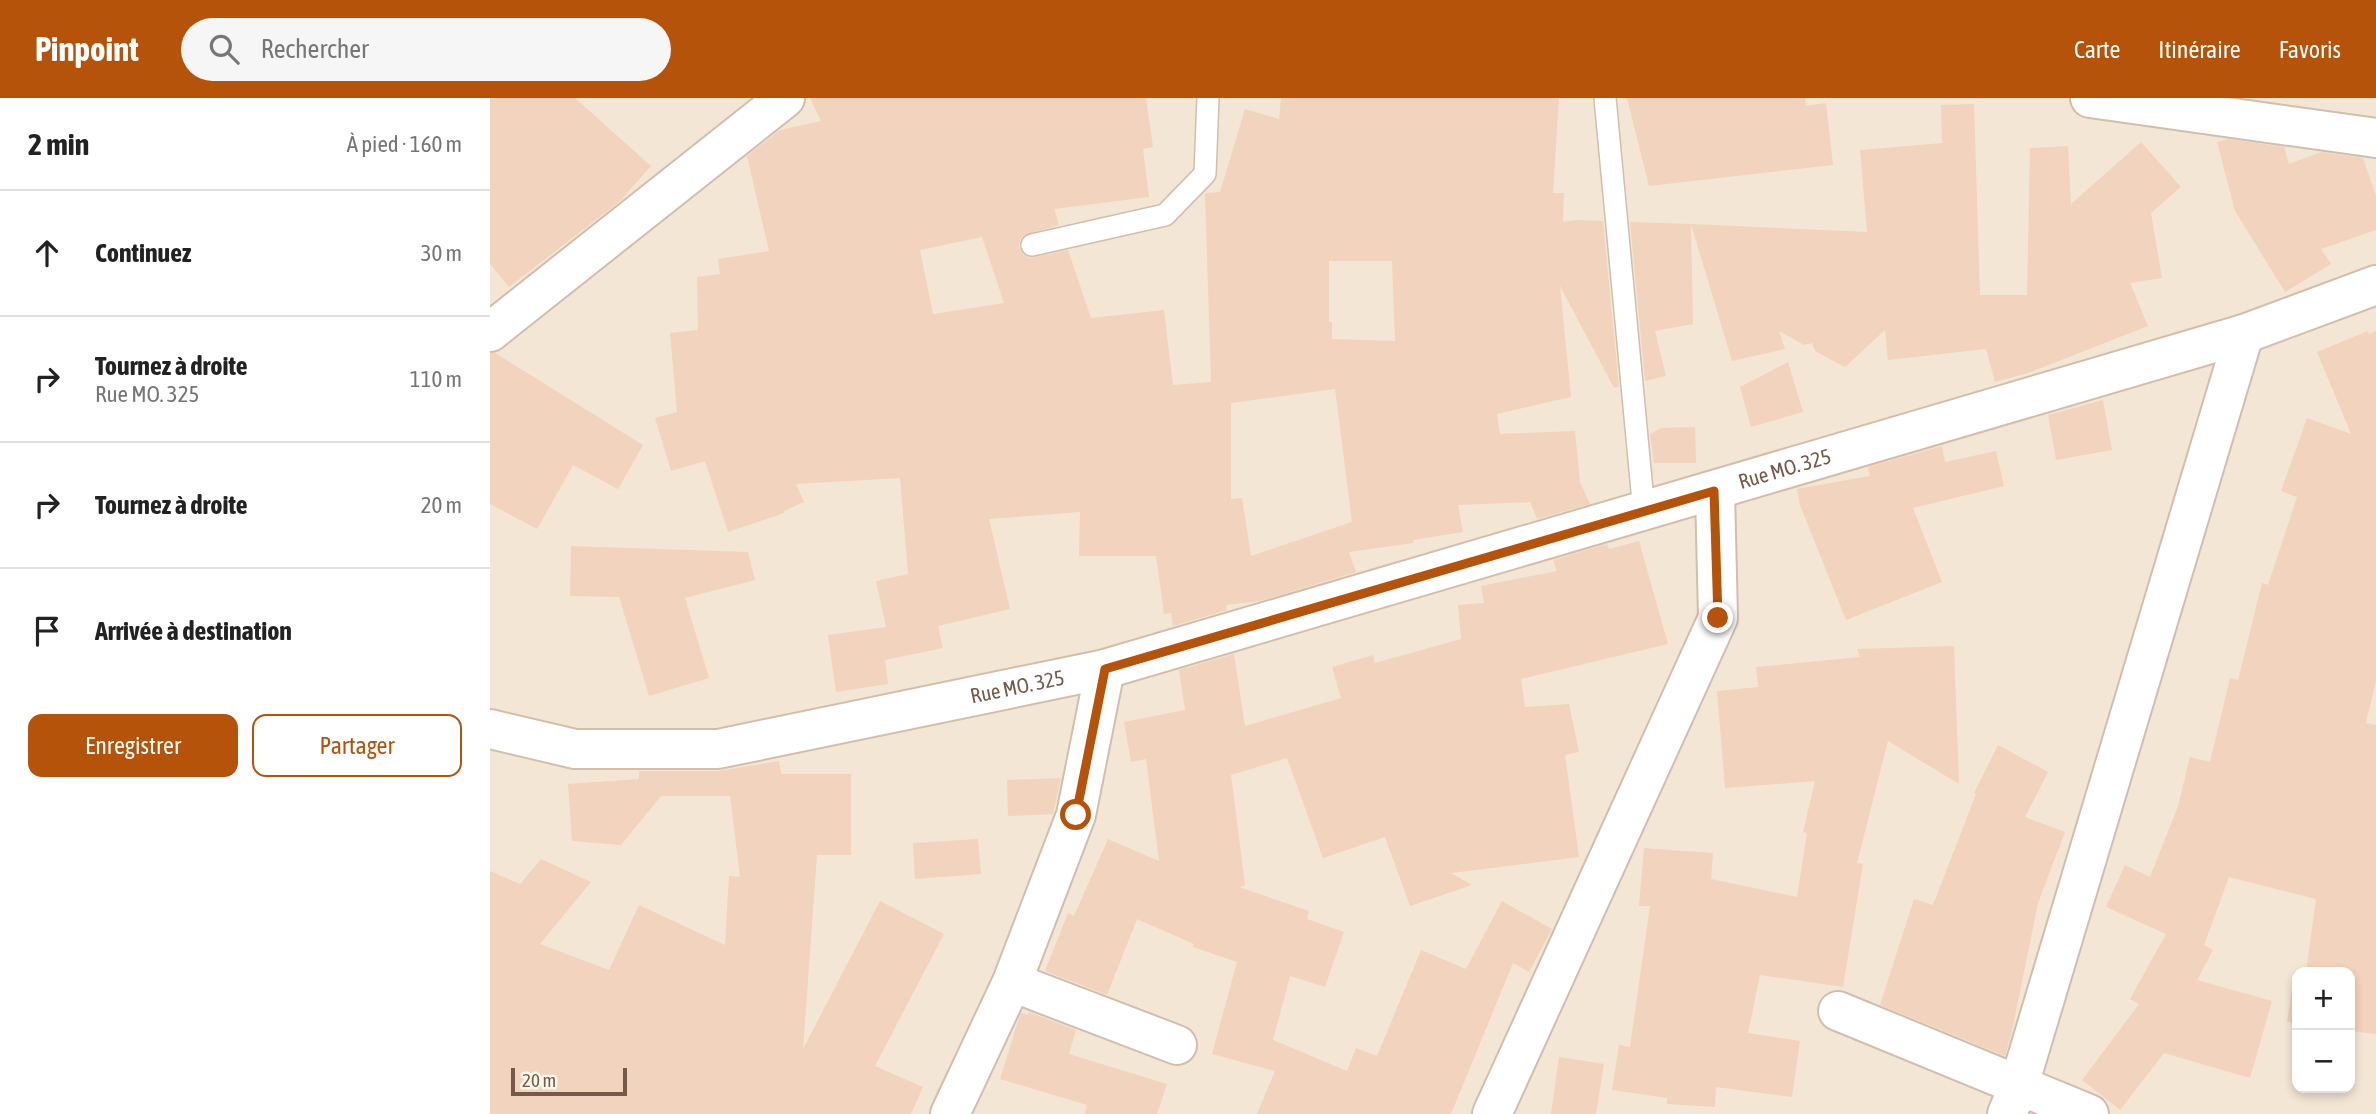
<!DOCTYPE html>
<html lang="fr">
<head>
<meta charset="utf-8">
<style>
  :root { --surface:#fff; --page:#f6f6f6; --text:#222; --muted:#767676; --line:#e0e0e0; --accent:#b45309 }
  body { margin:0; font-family:"Asap Condensed",sans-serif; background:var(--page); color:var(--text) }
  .controls { position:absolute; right:21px; bottom:21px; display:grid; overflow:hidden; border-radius:14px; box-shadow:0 4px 10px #0003 }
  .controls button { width:63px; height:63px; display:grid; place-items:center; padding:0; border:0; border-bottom:2px solid var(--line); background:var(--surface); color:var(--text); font:35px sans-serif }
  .scale { position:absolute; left:21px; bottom:18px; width:116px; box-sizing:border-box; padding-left:7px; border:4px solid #755a4a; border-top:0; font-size:19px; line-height:24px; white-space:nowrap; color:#755a4a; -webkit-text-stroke:5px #fff8ec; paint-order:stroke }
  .stop { position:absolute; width:21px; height:21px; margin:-16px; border:5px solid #b45309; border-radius:50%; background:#fff }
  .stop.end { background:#b45309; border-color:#fff; box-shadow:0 2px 7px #0008 }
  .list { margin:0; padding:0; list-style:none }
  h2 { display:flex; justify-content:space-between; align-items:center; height:91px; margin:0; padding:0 28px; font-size:30px }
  h2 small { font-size:23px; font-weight:400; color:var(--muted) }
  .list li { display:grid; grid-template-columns:46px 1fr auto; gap:21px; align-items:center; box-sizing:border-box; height:126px; padding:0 28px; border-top:2px solid var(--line) }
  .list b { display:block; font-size:26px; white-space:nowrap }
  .list p { margin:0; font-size:23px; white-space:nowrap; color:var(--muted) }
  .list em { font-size:23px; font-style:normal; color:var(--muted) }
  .actions { display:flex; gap:14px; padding:21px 28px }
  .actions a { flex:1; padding:16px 0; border:2px solid var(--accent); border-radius:14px; text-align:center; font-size:24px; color:var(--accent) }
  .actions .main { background:var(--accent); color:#fff }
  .icon { flex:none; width:38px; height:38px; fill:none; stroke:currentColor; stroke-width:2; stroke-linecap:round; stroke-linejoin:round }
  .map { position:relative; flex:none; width:1886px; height:1016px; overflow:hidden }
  header { display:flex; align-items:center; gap:42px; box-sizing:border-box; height:98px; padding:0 35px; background:var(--accent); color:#fff }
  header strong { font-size:33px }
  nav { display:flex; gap:38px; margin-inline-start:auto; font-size:24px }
  .search { width:490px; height:63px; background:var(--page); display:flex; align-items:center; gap:18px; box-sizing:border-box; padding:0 24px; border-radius:38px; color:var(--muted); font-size:26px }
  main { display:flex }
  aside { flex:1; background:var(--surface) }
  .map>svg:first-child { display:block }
  .residential { fill:#f4e6d4; fill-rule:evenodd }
  .building { fill:#f2d3bd; fill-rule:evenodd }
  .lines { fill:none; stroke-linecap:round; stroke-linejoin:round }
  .lane-casing { stroke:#d0beae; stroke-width:24 }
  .street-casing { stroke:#d0beae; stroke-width:42 }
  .secondary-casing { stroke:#d3beac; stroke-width:42 }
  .lane { stroke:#fff; stroke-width:21 }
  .street { stroke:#fff; stroke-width:38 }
  .secondary { stroke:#fff; stroke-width:38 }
  .route { stroke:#b45309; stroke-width:9 }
  .labels { text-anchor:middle; stroke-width:5; stroke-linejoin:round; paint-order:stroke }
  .street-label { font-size:21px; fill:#755a4a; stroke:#fff8ec }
</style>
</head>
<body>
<header>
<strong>Pinpoint</strong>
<div class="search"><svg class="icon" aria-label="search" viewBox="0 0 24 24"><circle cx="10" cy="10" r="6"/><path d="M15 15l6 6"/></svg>Rechercher</div>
<nav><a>Carte</a><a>Itinéraire</a><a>Favoris</a></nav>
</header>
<main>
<aside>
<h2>2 min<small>À pied · 160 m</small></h2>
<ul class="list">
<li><svg class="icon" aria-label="ahead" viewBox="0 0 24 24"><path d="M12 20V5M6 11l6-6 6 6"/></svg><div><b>Continuez</b></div><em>30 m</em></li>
<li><svg class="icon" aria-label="right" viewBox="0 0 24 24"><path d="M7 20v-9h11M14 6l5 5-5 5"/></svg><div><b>Tournez à droite</b><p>Rue MO. 325</p></div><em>110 m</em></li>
<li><svg class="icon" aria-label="right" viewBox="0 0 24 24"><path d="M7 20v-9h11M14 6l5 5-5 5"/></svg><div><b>Tournez à droite</b></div><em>20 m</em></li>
<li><svg class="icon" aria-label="arrive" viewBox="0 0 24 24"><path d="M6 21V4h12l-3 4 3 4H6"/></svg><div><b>Arrivée à destination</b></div></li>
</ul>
<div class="actions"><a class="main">Enregistrer</a><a>Partager</a></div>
</aside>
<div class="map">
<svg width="1886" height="1016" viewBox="0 0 1886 1016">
  <rect width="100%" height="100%" fill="#fcf4e5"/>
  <path class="residential" d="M 0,0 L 1886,0 L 1886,1016 L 0,1016 ZM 1807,874 L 1860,874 L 1860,990 L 1807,990 Z"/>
  <path class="building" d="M 0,0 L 85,0 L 161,68 L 130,103 L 19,189 L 0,166 Z
    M 320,0 L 656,0 L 663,49 L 653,51 L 659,99 L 564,111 L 569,127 L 534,137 L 530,142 L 529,149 L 533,156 L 539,160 L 578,152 L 601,220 L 674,212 L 683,287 L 721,284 L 715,95 L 730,94 L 755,11 L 789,21 L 791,0 L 1069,0 L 1063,95 L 1074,95 L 1073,124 L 1085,122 L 1113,123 L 1129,289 L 1124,290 L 1070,188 L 1081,299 L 1007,316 L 1010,336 L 1085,333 L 1090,384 L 1100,406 L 1047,421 L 1040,404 L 968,407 L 973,434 L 923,442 L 923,445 L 859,454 L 866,474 L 770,503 L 736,507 L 737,512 L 683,528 L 681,515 L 674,516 L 666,458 L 589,458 L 590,414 L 499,421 L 520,511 L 448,528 L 453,550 L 395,562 L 398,586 L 346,594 L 338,537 L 396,529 L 386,483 L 418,476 L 410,380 L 306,386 L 314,404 L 294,413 L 294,415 L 238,434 L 215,363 L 181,373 L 165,320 L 187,314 L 180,235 L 208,232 L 207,179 L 230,176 L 228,161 L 279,153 L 257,58 L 290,32 L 331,23 ZM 492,139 L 514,205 L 443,216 L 430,152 ZM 839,163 L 902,163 L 905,243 L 842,241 L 842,224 L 839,224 ZM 845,291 L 862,424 L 761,458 L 752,400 L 741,401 L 741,305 Z
    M 1137,0 L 1315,0 L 1316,8 L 1336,5 L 1343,67 L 1159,88 Z
    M 1484,6 L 1490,197 L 1537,197 L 1540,50 L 1578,48 L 1581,106 L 1651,44 L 1691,89 L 1661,115 L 1672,180 L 1640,185 L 1658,228 L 1541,274 L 1505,284 L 1496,251 L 1398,262 L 1395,232 L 1355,269 L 1325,253 L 1322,245 L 1314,247 L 1289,233 L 1295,251 L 1242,263 L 1201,126 L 1377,134 L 1370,52 L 1452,45 L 1451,7 Z
    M 1738,41 L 1794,49 L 1799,66 L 1831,54 L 1873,60 L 1886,98 L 1886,132 L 1831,151 L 1841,166 L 1795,194 L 1745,113 L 1727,44 Z
    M 1140,124 L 1201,126 L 1203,226 L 1165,233 L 1176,278 L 1155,283 Z
    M 1878,233 L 1879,236 L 1886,233 L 1886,583 L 1876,625 L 1886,627 L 1886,936 L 1860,933 L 1860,874 L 1816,874 L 1826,801 L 1739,779 L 1714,847 L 1723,852 L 1707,882 L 1782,903 L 1760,980 L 1674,955 L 1630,1012 L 1592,982 L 1649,906 L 1640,901 L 1676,836 L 1616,809 L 1635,767 L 1660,779 L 1688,708 L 1700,659 L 1720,664 L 1740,580 L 1748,582 L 1772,485 L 1778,487 L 1807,399 L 1791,393 L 1817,320 L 1861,336 L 1827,254 Z
    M 0,255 L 5,255 L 153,347 L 128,391 L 83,367 L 47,431 L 0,406 Z
    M 1298,264 L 1313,314 L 1261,329 L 1250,289 Z
    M 1613,302 L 1622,352 L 1566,362 L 1558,317 Z
    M 1205,329 L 1206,365 L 1164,365 L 1160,336 L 1171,330 Z
    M 1452,348 L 1455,364 L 1506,353 L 1514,388 L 1423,410 L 1452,484 L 1356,522 L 1310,407 L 1307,391 L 1380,378 L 1378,369 Z
    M 1149,443 L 1178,546 L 1031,581 L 1035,609 L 1079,606 L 1089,654 L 1075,657 L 1089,759 L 961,775 L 982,787 L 920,808 L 895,739 L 833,760 L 797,660 L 741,677 L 755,787 L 749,789 L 819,813 L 817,821 L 854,834 L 835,889 L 800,878 L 783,942 L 857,973 L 866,950 L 887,958 L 931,852 L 976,871 L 1012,803 L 1062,831 L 1039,874 L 1023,865 L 961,1016 L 767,1016 L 785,973 L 722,956 L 747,864 L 703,849 L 704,846 L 647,821 L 617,897 L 555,873 L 578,815 L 584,818 L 618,741 L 669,763 L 656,661 L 641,664 L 634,624 L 695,612 L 689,572 L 744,556 L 755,628 L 851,600 L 842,569 L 883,557 L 885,565 L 971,541 L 968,507 L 994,505 L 991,488 L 1067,473 L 1063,462 L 1117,446 L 1119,451 Z
    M 81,448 L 258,454 L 265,482 L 195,500 L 219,580 L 159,598 L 129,499 L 80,498 Z
    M 1464,548 L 1469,686 L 1398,643 L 1367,765 L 1373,766 L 1353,889 L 1270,877 L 1258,935 L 1310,943 L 1302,999 L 1226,989 L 1225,1009 L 1177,1006 L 1177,1000 L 1122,992 L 1129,947 L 1140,949 L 1160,808 L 1149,808 L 1154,750 L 1223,755 L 1221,781 L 1307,799 L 1317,735 L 1313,734 L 1325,683 L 1235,690 L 1227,593 L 1268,589 L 1266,569 L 1370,559 L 1367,551 Z
    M 1508,647 L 1558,674 L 1535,719 L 1575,734 L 1548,805 L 1522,933 L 1515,958 L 1390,907 L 1424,801 L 1443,807 L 1486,696 L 1484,695 Z
    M 289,663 L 291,676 L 361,676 L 361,757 L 327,757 L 313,951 L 390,803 L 454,836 L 385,968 L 433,989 L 421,1016 L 0,1016 L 0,773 L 30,786 L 51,761 L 101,784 L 50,846 L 119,872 L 149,807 L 235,847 L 239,778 L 250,779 L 240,698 L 171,698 L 131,747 L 82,743 L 78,686 L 149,681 L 149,673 L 228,673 Z
    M 571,680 L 563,716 L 518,718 L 517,682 Z
    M 488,741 L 491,776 L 425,781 L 423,745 Z
    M 1804,874 L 1809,874 L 1807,874 L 1807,925 L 1797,924 Z
    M 539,914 L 586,932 L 579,956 L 677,986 L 667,1016 L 595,1016 L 597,1007 L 510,981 L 528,923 L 531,915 L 538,917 Z
    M 1069,959 L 1114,966 L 1106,1016 L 1061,1016 Z"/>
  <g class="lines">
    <defs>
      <path id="lane" d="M 1115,0 L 1154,414
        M 542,147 L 675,117 L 715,76 L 718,0"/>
      <path id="street" d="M 1600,0 L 1886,40
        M 0,234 L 295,0
        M 522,884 L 687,947
        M 1348,913 L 1599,1016
        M 460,1016 L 522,884 L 586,717 L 615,571
        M 1002,1016 L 1228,520 L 1225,393
        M 1517,1016 L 1529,987 L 1754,236"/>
      <g id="secondary">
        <path id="s1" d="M 0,631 L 85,651 L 228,651 L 615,571 L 1754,236 L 1886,187"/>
      </g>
    </defs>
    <use href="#lane" class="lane-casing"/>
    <use href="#street" class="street-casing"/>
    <use href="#secondary" class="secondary-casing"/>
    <use href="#lane" class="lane"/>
    <use href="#street" class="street"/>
    <use href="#secondary" class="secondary"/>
  </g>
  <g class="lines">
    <path class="route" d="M 586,717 L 615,571 L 1224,393 L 1228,520"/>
  </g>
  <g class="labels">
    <g class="street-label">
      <text dy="7" stroke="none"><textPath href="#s1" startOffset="1334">Rue MO. 325</textPath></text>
      <text dy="7" stroke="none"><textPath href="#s1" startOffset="536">Rue MO. 325</textPath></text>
    </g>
  </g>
</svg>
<div class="controls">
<button>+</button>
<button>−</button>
</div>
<div class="scale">20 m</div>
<div class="stop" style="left:586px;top:717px"></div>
<div class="stop end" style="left:1228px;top:520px"></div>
</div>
</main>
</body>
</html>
